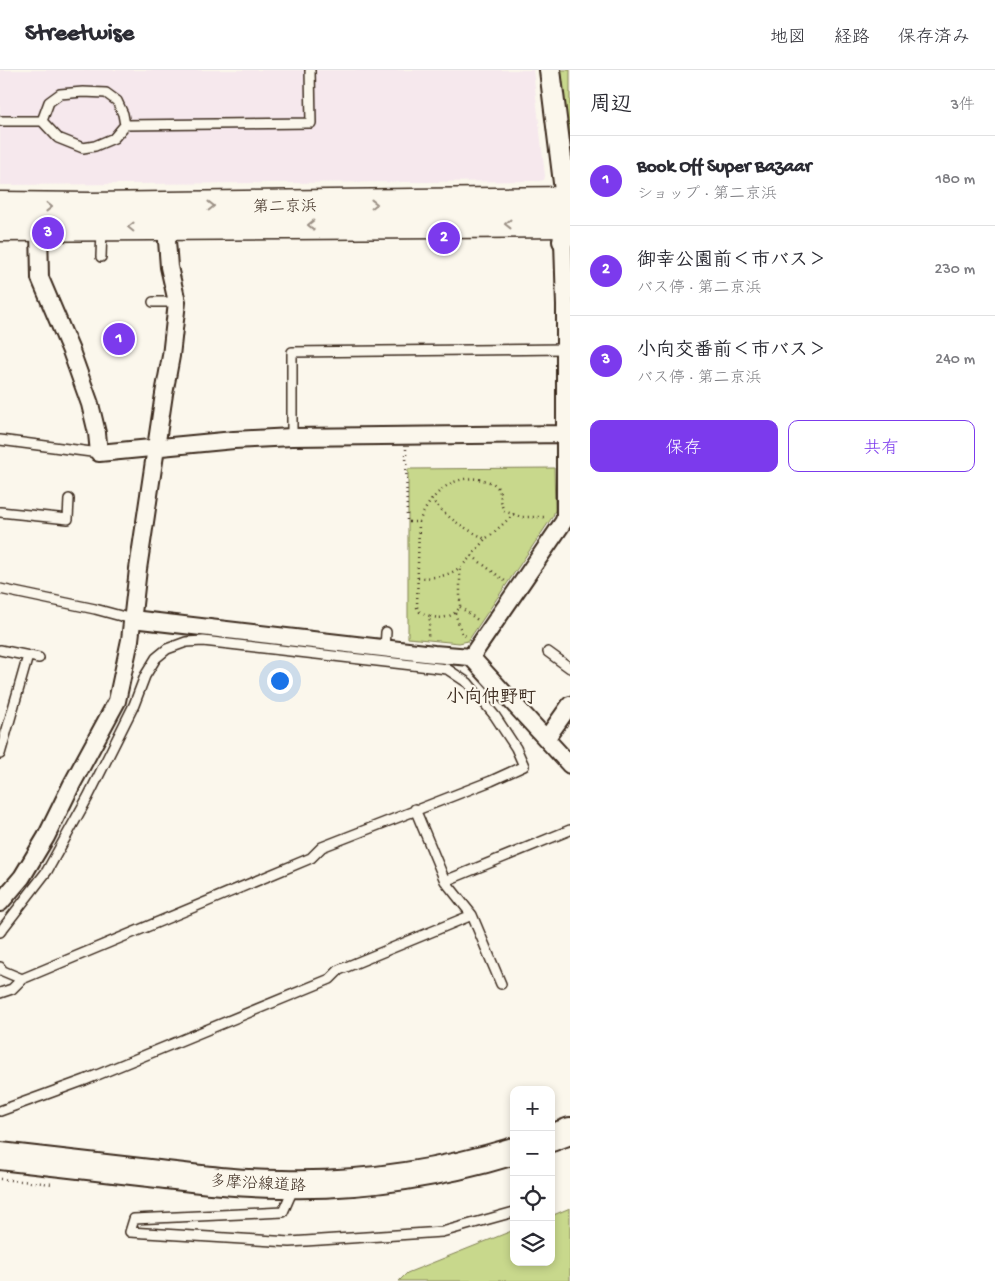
<!DOCTYPE html>
<html lang="ja">
<head>
<meta charset="utf-8">
<style>
  :root { --surface:#fff; --page:#f2f2f3; --text:#2b2b33; --muted:#7c7c81; --line:#e1e1e2; --accent:#7c3aed }
  body { margin:0; font-family:"Gochi Hand","Klee One",sans-serif; background:var(--page); color:var(--text) }
  .controls { position:absolute; right:15px; bottom:15px; display:grid; overflow:hidden; border-radius:10px; box-shadow:0 2px 8px #0003 }
  .controls button { width:45px; height:45px; display:grid; place-items:center; padding:0; border:0; border-bottom:1px solid var(--line); background:var(--surface); color:var(--text); font:25px sans-serif }
  .you { position:absolute; left:279px; top:610px; width:18px; height:18px; margin:-12px; border:4px solid #fff; border-radius:50%; background:#1a73e8; box-shadow:0 0 0 8px #1a73e833 }
  .badge { display:grid; place-items:center; width:32px; height:32px; border-radius:50%; background:var(--accent); color:#fff; font-size:16px; font-weight:700 }
  .pin { position:absolute; translate:-50% -50%; border:2px solid #fff; box-shadow:0 1px 5px #0006 }
  .list { margin:0; padding:0; list-style:none }
  h2 { display:flex; justify-content:space-between; align-items:center; height:65px; margin:0; padding:0 20px; font-size:21px }
  h2 small { font-size:16px; font-weight:400; color:var(--muted) }
  .list li { display:grid; grid-template-columns:32px 1fr auto; gap:15px; align-items:center; box-sizing:border-box; height:90px; padding:0 20px; border-top:1px solid var(--line) }
  .list b { display:block; font-size:19px; white-space:nowrap }
  .list p { margin:0; font-size:16px; white-space:nowrap; color:var(--muted) }
  .list em { font-size:16px; font-style:normal; color:var(--muted) }
  .actions { display:flex; gap:10px; padding:15px 20px }
  .actions a { flex:1; padding:11px 0; border:1px solid var(--accent); border-radius:10px; text-align:center; font-size:18px; color:var(--accent) }
  .actions .main { background:var(--accent); color:#fff }
  .icon { flex:none; width:28px; height:28px; fill:none; stroke:currentColor; stroke-width:2; stroke-linecap:round; stroke-linejoin:round }
  .map { position:relative; flex:none; width:570px; height:1211px; overflow:hidden }
  header { display:flex; align-items:center; gap:30px; box-sizing:border-box; height:70px; padding:0 25px; background:var(--surface); border-bottom:1px solid var(--line) }
  header strong { font-size:24px }
  nav { display:flex; gap:28px; margin-inline-start:auto; font-size:18px }
  main { display:flex }
  aside { flex:1; background:var(--surface) }
  .map>svg:first-child { display:block }
  .built { fill:#f6e8ed }
  .green { fill:#c8d88c; stroke:#828155 }
  .lines { fill:none; stroke-linecap:round; stroke-linejoin:round }
  .service-casing { stroke:#3b2a1e; stroke-width:12 }
  .minor-casing { stroke:#3b2a1e; stroke-width:20 }
  .tertiary-casing { stroke:#3b2a1e; stroke-width:24 }
  .primary-casing { stroke:#3b2a1e; stroke-width:30 }
  .trunk-casing { stroke:#3b2a1e; stroke-width:31 }
  .path { stroke:#3b2a1e; stroke-width:2.5; stroke-dasharray:1 4; stroke-linecap:butt }
  .service { stroke:#fbf7ec; stroke-width:9 }
  .minor { stroke:#fbf7ec; stroke-width:16 }
  .tertiary { stroke:#fbf7ec; stroke-width:20 }
  .primary { stroke:#fbf7ec; stroke-width:26 }
  .trunk { stroke:#fbf7ec; stroke-width:28 }
  .oneway { stroke:#9b9085 }
  .labels { text-anchor:middle; stroke-width:4.5; stroke-linejoin:round; paint-order:stroke }
  .street-label { font-size:16px; fill:#3b2a1e; stroke:#fbf7ec }
  .neighbourhood-label { font-size:18px; font-weight:bold; fill:#3b2a1e; stroke:#fbf7ec }
</style>
</head>
<body>
<header>
<strong>Streetwise</strong>
<nav><a>地図</a><a>経路</a><a>保存済み</a></nav>
</header>
<main>
<div class="map">
<svg width="570" height="1211" viewBox="0 0 570 1211">
  <rect width="100%" height="100%" fill="#fbf7ec"/>
  <filter id="ink" filterUnits="userSpaceOnUse"><feTurbulence type="fractalNoise" baseFrequency=".02" numOctaves="2"/><feDisplacementMap in="SourceGraphic" scale="10" xChannelSelector="R" yChannelSelector="G"/><feConvolveMatrix kernelMatrix="1 2 1 2 8 2 1 2 1" color-interpolation-filters="sRGB"/></filter>
  <g filter="url(#ink)">
    <path class="built" d="M 0,0 L 533,0 L 545,106 L 544,110 L 539,111 L 0,115 Z"/>
    <path class="green" d="M 560,0 L 570,0 L 570,101 Z
      M 554,398 L 555,440 L 553,446 L 468,571 L 459,573 L 408,568 L 408,399 Z
      M 570,1138 L 570,1211 L 399,1211 L 407,1203 L 514,1160 L 514,1192 L 551,1192 L 551,1146 Z"/>
    <g class="lines">
      <defs>
        <path id="service" d="M 0,51 L 42,51 L 58,68 L 83,78 L 95,76 L 114,68 L 125,55 L 123,44 L 117,31 L 106,23 L 83,22 L 60,24 L 49,32 L 42,51
          M 125,55 L 311,53 L 310,0
          M 101,187 L 102,159
          M 153,232 L 177,232
          M 292,367 L 292,282 L 565,279
          M 0,370 L 99,383
          M 0,442 L 68,449 L 69,429
          M 0,519 L 95,539 L 132,549
          M 385,579 L 386,562
          M 0,580 L 39,588
          M 548,582 L 570,598
          M 0,684 L 28,586
          M 415,739 L 445,811 L 472,845 L 501,914
          M 445,811 L 570,760
          M 0,862 L 47,801 L 88,727 L 134,635 L 145,606 L 156,588 L 167,579 L 186,572 L 203,571 L 447,599 L 468,613 L 495,646 L 516,678 L 524,696 L 491,711 L 322,777 L 311,788 L 22,909 L 3,901 L 0,897
          M 0,923 L 12,919 L 22,909
          M 0,1041 L 85,1010 L 330,909 L 339,900 L 472,845
          M 294,1117 L 283,1142 L 134,1149 L 130,1162 L 290,1172 L 442,1162 L 514,1142"/>
        <path id="minor" d="M 39,157 L 40,208 L 71,281 L 90,334 L 97,363 L 99,383 L 234,370 L 292,367 L 565,364
          M 563,171 L 565,236 L 565,445 L 564,451 L 471,587 L 570,695
          M 132,549 L 434,584 L 471,587
          M 546,669 L 570,635
          M 0,833 L 22,807 L 46,767 L 72,714 L 117,631 L 130,570 L 138,499 L 164,324 L 171,286 L 177,232 L 169,197 L 166,157"/>
        <path id="tertiary" d="M 550,0 L 569,153 L 563,171"/>
        <path id="primary" d="M 551,1068 L 570,1061
          M 0,1086 C 53,1092 105,1098 158,1104 C 199,1109 241,1114 282,1114 C 361,1116 439,1104 514,1081"/>
        <path id="trunk" d="M 0,136 L 90,137 L 570,131
          M 0,157 L 570,153"/>
      </defs>
      <use href="#service" class="service-casing"/>
      <use href="#minor" class="minor-casing"/>
      <use href="#tertiary" class="tertiary-casing"/>
      <use href="#primary" class="primary-casing"/>
      <use href="#trunk" class="trunk-casing"/>
      <path class="path" d="M 406,379 L 407,452 L 419,452 L 417,537 L 420,542 L 430,546 L 428,568
        M 431,429 C 449,450 462,456 485,469 L 491,465 L 514,444
        M 419,452 C 429,427 452,402 482,410 C 486,411 493,412 496,416 C 503,422 499,432 504,441 L 521,447 L 545,447 L 547,449
        M 472,486 L 505,511
        M 418,508 C 456,508 463,497 485,469
        M 460,537 L 479,551
        M 455,543 L 462,564 L 468,567
        M 430,546 C 442,550 453,547 460,537 L 460,498
        M 0,1109 L 53,1114"/>
      <use href="#service" class="service"/>
      <use href="#minor" class="minor"/>
      <use href="#tertiary" class="tertiary"/>
      <use href="#primary" class="primary"/>
      <use href="#trunk" class="trunk"/>
    </g>
    <defs><path id="oneway-chevron" d="M-2-3.5L2.5 0L-2 3.5" fill="none" stroke-width="1.6" stroke-linecap="round" stroke-linejoin="round" transform="scale(1.25)"/></defs>
    <g class="oneway">
      <use href="#oneway-chevron" transform="translate(374 134) rotate(-1)"/>
      <use href="#oneway-chevron" transform="translate(211 136) rotate(-1)"/>
      <use href="#oneway-chevron" transform="translate(49 137) rotate(1)"/>
      <use href="#oneway-chevron" transform="translate(508 154) rotate(180)"/>
      <use href="#oneway-chevron" transform="translate(311 155) rotate(179)"/>
      <use href="#oneway-chevron" transform="translate(131 157) rotate(-179)"/>
    </g>
  </g>
  <g class="labels">
    <g class="street-label">
      <text transform="translate(285 135) rotate(-1)" y="6">第二京浜</text>
      <text transform="translate(258 1112) rotate(3)" y="6">多摩沿線道路</text>
    </g>
    <g class="neighbourhood-label">
      <text x="491" y="632">小向仲野町</text>
    </g>
  </g>
</svg>
<div class="controls">
<button>+</button>
<button>−</button>
<button><svg class="icon" aria-label="locate" viewBox="0 0 24 24"><circle cx="12" cy="12" r="6"/><path d="M12 2v4M12 18v4M2 12h4M18 12h4"/></svg></button>
<button><svg class="icon" aria-label="layers" viewBox="0 0 24 24"><path d="M12 4l9 5-9 5-9-5zM3 14l9 5 9-5"/></svg></button>
</div>
<div class="you"></div>
<div class="pin badge" style="left:119px;top:269px">1</div>
<div class="pin badge" style="left:444px;top:168px">2</div>
<div class="pin badge" style="left:48px;top:163px">3</div>
</div>
<aside>
<h2>周辺<small>3件</small></h2>
<ul class="list">
<li><span class="badge">1</span><div><b>Book Off Super Bazaar</b><p>ショップ · 第二京浜</p></div><em>180 m</em></li>
<li><span class="badge">2</span><div><b>御幸公園前＜市バス＞</b><p>バス停 · 第二京浜</p></div><em>230 m</em></li>
<li><span class="badge">3</span><div><b>小向交番前＜市バス＞</b><p>バス停 · 第二京浜</p></div><em>240 m</em></li>
</ul>
<div class="actions"><a class="main">保存</a><a>共有</a></div>
</aside>
</main>
</body>
</html>
